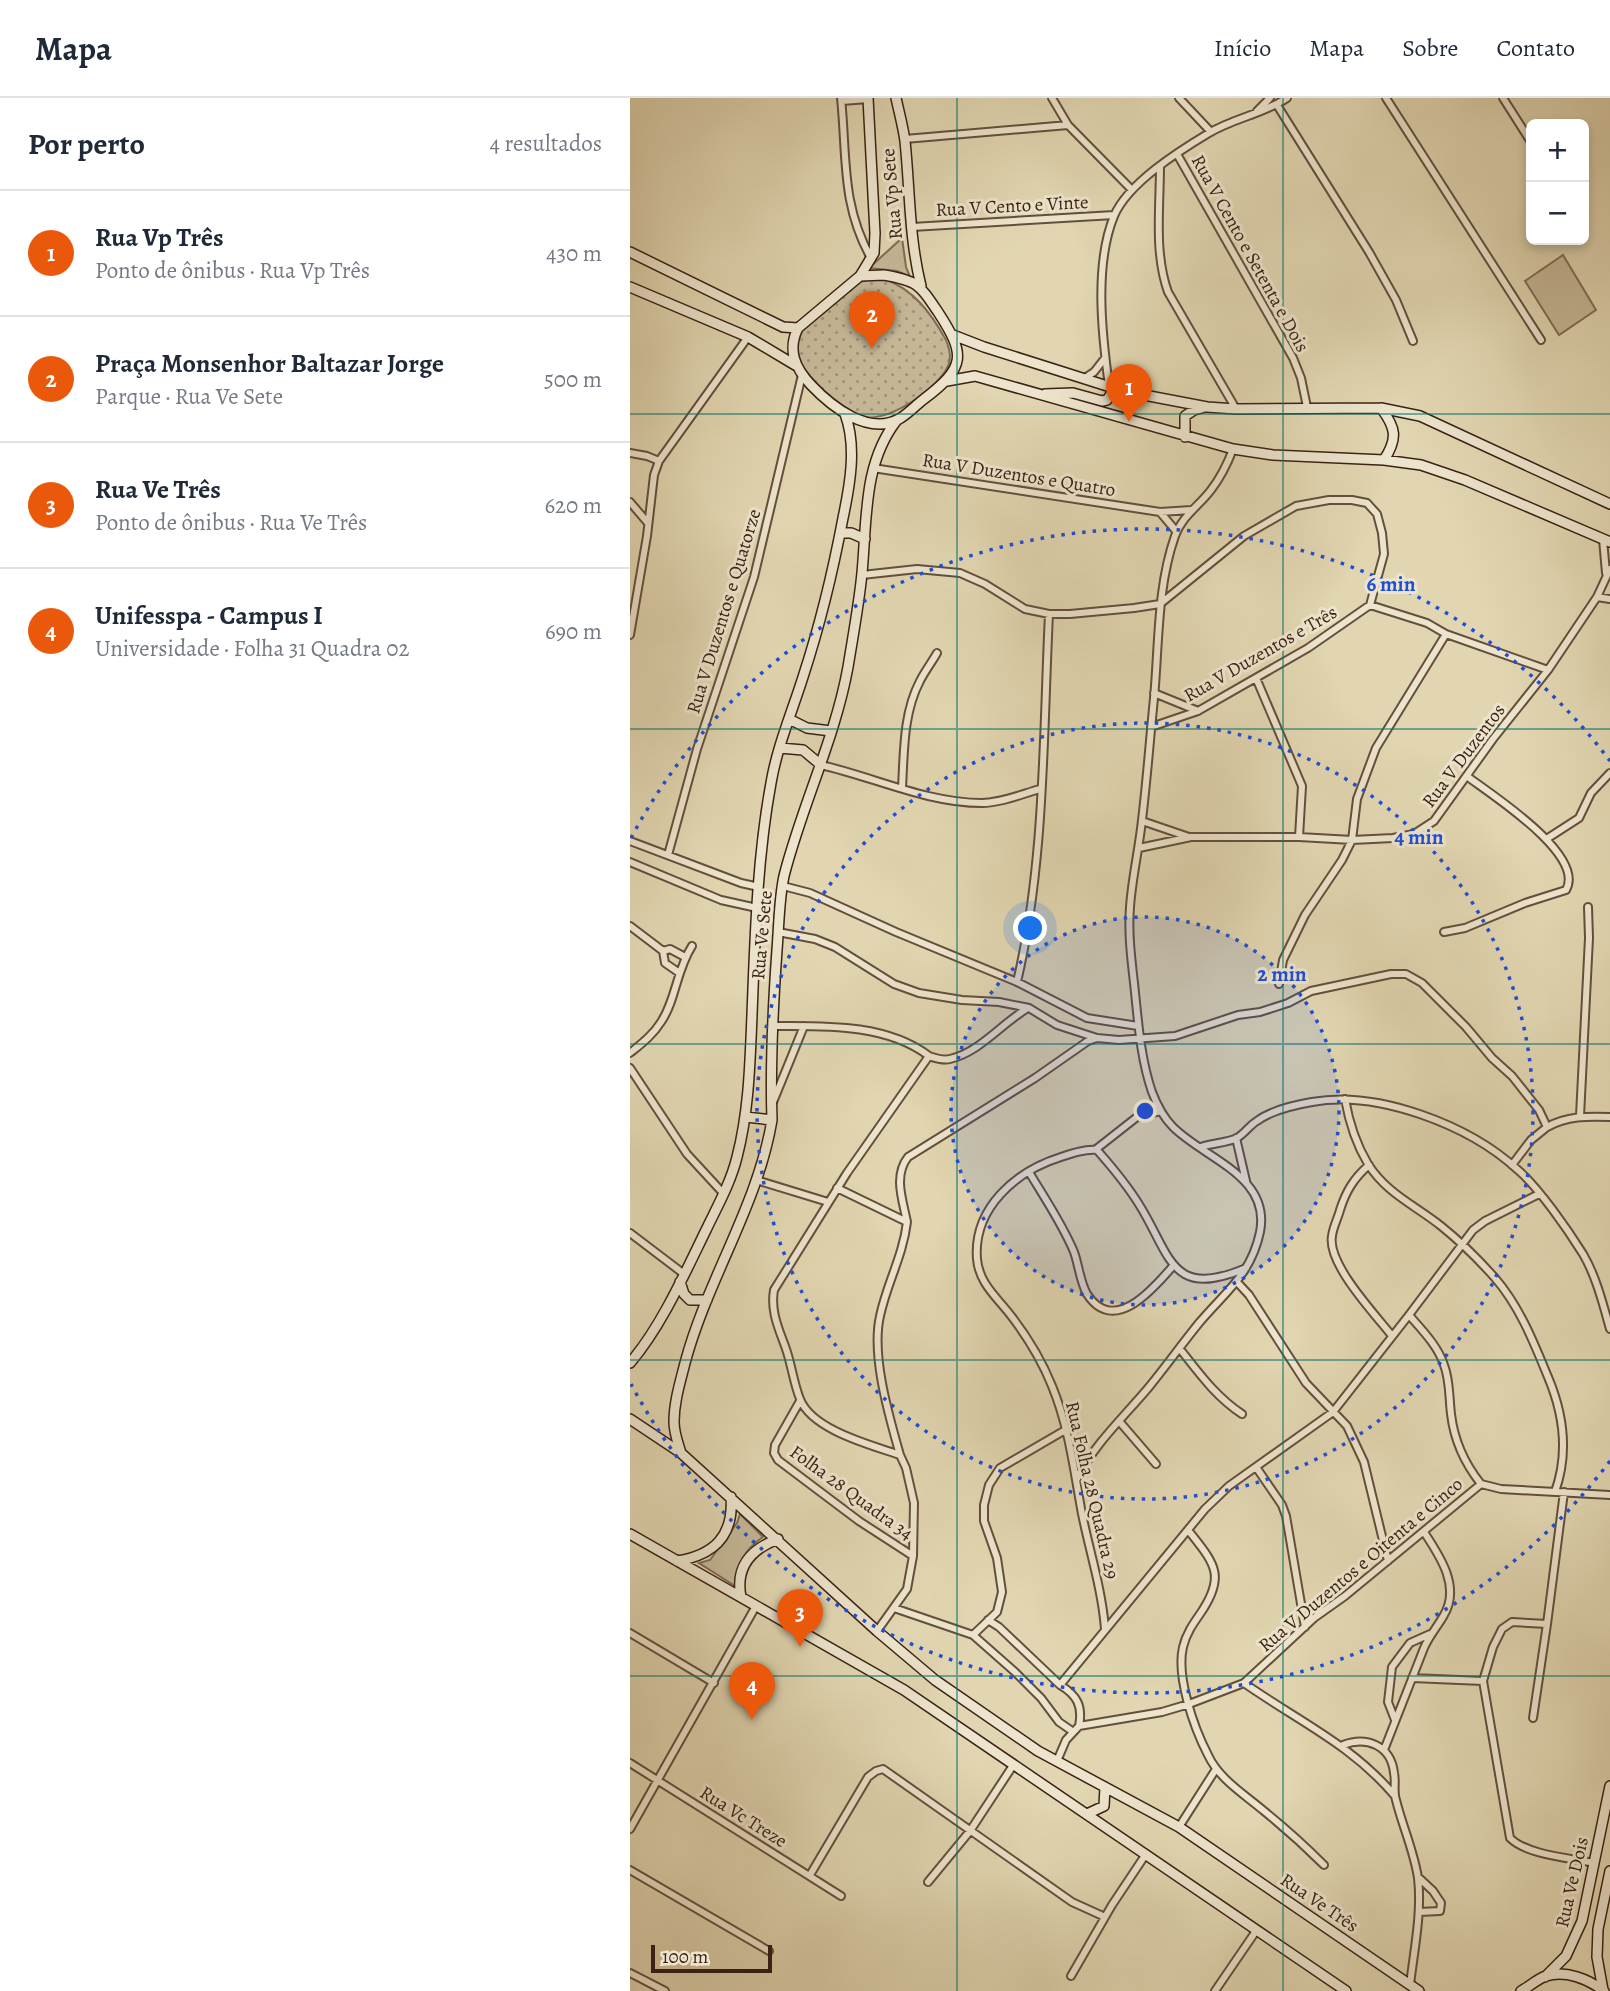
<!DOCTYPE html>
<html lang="pt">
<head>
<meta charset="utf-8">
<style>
  :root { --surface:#fff; --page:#f6f6f7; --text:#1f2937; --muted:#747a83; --line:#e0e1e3; --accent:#ea580c }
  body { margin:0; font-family:Alegreya,serif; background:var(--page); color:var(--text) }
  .controls { position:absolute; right:21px; top:21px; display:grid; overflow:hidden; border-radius:10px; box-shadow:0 4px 10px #0003 }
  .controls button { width:63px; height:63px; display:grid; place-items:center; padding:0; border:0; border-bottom:2px solid var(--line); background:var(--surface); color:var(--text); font:35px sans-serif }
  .scale { position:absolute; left:21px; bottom:18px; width:121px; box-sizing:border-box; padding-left:7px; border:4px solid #3a2215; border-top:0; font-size:19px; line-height:24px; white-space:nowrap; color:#3a2215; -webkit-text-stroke:5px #ece4cc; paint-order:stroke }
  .you { position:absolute; left:401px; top:831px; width:24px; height:24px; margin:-18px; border:5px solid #fff; border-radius:50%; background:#1a73e8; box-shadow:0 0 0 10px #1a73e833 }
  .badge { display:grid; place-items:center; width:46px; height:46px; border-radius:50%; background:var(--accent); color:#fff; font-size:23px; font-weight:700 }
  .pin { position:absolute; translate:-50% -58px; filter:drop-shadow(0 2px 4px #0008) }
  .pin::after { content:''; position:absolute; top:37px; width:24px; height:21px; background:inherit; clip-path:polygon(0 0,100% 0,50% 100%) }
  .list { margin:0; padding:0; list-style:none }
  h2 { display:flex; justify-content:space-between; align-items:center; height:91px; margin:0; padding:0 28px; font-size:30px }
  h2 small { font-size:23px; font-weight:400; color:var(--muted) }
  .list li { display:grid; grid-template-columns:46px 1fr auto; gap:21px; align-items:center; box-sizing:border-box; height:126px; padding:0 28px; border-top:2px solid var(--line) }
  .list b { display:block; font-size:26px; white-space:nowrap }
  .list p { margin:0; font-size:23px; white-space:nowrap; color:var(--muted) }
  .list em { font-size:23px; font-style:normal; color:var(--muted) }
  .map { position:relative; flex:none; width:980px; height:1893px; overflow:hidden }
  header { display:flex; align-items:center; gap:42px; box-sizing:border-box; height:98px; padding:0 35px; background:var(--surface); border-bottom:2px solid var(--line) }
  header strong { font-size:33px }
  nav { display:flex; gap:38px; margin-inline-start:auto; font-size:24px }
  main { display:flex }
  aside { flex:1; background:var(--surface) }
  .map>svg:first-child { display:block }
  .grass { fill:#c5b796; stroke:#806c56; stroke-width:2 }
  .park { fill:url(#park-dots); stroke:#806c56; stroke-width:2 }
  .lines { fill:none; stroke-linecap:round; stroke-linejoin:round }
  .minor-casing { stroke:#644f3c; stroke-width:10 }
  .secondary-casing { stroke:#3a2215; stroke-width:12 }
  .minor { stroke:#ece4cc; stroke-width:6 }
  .secondary { stroke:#ece4cc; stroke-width:9 }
  .grid { fill:none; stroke:#0f766e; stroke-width:2; stroke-opacity:0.55 }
  .ring { fill:none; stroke:#1d4ed8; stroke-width:3.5; stroke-dasharray:3.5 7 }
  .labels { text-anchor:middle; stroke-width:6; stroke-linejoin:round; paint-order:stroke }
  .street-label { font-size:19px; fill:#3a2215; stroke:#ece4cc }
  .centre { fill:#1d4ed8; stroke:#ece4cc; stroke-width:3.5 }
  .ring-label { font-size:21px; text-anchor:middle; font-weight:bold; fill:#1d4ed8; stroke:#ece4cc; stroke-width:6; stroke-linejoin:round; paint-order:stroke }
</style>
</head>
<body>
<header>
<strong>Mapa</strong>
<nav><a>Início</a><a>Mapa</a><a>Sobre</a><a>Contato</a></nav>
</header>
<main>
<aside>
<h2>Por perto<small>4 resultados</small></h2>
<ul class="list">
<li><span class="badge">1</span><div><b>Rua Vp Três</b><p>Ponto de ônibus · Rua Vp Três</p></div><em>430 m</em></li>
<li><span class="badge">2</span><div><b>Praça Monsenhor Baltazar Jorge</b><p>Parque · Rua Ve Sete</p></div><em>500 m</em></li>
<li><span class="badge">3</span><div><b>Rua Ve Três</b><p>Ponto de ônibus · Rua Ve Três</p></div><em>620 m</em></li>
<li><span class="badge">4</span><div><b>Unifesspa - Campus I</b><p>Universidade · Folha 31 Quadra 02</p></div><em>690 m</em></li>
</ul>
</aside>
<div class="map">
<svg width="980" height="1893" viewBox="0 0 980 1893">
  <defs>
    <pattern id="park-dots" width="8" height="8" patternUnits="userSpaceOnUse" patternTransform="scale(1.75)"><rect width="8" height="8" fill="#c5b796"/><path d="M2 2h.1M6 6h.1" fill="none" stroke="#a19479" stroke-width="1.8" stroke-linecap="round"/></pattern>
  </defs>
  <rect width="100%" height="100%" fill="#e1d6b1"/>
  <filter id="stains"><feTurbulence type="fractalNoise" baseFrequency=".00286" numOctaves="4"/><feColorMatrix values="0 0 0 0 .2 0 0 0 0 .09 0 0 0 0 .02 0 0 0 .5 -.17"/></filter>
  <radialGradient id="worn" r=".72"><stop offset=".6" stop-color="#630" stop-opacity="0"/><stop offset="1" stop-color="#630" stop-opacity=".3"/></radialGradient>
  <path class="grass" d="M 272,140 L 276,169 L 280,179 L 267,173 L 239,170 Z
    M 933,157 L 966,212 L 929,237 L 895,183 Z
    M 110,1416 L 133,1439 C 116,1450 105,1468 105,1488 L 69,1465 L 80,1462 L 107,1425 Z"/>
  <path class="park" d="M 255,181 C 284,192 301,215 316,242 C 319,250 322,259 318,268 C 308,291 255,328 229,318 C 203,309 183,280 165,261 L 168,235 L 224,186 L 236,182 Z"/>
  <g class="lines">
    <defs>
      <path id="minor" d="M 211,0 C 217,58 211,107 241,160
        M 422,0 L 438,27 L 502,92
        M 549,0 L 581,34
        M 756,0 L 911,242
        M 873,0 L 901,44
        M 212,3 L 238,1
        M 647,7 L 739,154 L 766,202 L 783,243
        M 627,13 L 640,0
        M 275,41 L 438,27
        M 547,56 L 663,260 L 671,280 L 677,309
        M 530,68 C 530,110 524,155 538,194 L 606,311
        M 282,129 L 484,117
        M 455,280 L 464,274 L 475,260
        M 479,288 C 472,237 464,167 484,118 C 498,85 549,53 579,35 C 604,20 633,16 657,0
        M 0,355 L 17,358 L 29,363
        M 243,370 L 530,414 L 561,412
        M 0,404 L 18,425
        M 530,414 L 546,433
        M 973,441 L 976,475
        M 232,477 L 287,471 L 330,475 L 355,486 L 395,511 L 419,516 L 440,516 L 504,510 L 530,506 L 614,438 L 666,408 L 699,402 L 722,402 L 737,405 L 747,416 L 752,435 L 754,456 L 740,507 L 678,550 L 568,613 L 521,629
        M 967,499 L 980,501
        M 740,507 L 797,525 L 816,536 L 918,572
        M 0,537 L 17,438 L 24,377 L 29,363 L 118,239
        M 626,580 L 672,688 L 669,739
        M 524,595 L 568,613
        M 191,667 C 244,679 297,705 352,705 C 371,705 392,696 410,691
        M 272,690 C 274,655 273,615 290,583 C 295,573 302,564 307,555
        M 512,723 L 559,739
        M 918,740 L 949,720 L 961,695 L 980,675
        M 0,743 L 111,785 L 129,789
        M 509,750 L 561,739 L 669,739 L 722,742 L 763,740 L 784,736 L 804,723 L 863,641 L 918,572 L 967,499 L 980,471
        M 38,757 L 67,651 L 124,479 L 172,277
        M 0,764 L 91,802 L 127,810
        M 153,788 L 180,795 L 266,834 L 387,884 L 457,920 L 508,928
        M 0,828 L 33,853 L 35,865 L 48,874
        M 148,834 L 185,841 L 205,849 L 264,886 L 289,895 L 332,902 L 369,904 L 399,910 L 427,927 L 467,940 L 489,942 L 545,938 L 608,917 L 630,914 L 658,905 L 681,893 L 761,876 L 776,876 L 792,885 L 836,929 L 862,960 L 882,978 L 909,1012 L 917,1029 L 901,1042 L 882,1067
        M 814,834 L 835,830 L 895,805 L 936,792 C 956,757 862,697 838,679
        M 33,853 L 40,851 L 55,859
        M 387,884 C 415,764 413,638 419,516
        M 649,886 L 653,862 L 675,817 L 712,762 L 722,742 L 727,701 L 746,650 L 816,536
        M 142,928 C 193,928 256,925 299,958
        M 0,955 C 11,946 23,937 31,924 C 46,902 46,873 62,848
        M 0,970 L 57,1056 L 93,1095
        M 715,1001 C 719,1024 726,1046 738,1066 C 756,1095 786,1108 811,1128 C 831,1144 849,1162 865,1180 C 890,1209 904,1245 918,1279 C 934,1317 939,1355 925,1394
        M 143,1004 L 174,928
        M 950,1018 L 959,840 L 958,809
        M 917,1029 C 937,1018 957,1018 980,1019
        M 606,1040 L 616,1083
        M 571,1049 C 582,1045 597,1045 607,1040 C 614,1036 620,1027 627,1023 C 642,1012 664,1007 682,1004 C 748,992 839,1027 888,1072 C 909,1090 938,1132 953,1156 C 966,1178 973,1206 980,1231
        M 465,1052 L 507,1019 L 531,1013
        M 739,1067 C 724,1080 716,1093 710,1112 C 708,1120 703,1129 702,1138 C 697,1166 745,1216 762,1238
        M 399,1074 C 414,1099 433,1127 444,1154 C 449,1168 450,1184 457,1196 C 484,1238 524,1190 543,1168
        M 126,1082 L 198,1104
        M 207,1090 L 277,1124 C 273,1158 257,1185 250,1218 C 241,1258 259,1318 270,1357
        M 277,1124 C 273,1103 263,1078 278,1059 L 405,980 L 458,943 L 467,940
        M 0,1135 L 54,1176
        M 607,1184 L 619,1197 L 676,1285 L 717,1328 L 734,1364 L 758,1463
        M 779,1217 C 792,1232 808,1248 814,1267 C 820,1282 819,1300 821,1316 C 824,1342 835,1366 851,1386
        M 550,1251 C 569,1275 586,1299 612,1316
        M 170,1303 L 145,1347 L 144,1355 L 148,1362 L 229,1423 L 283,1458
        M 489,1323 L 526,1366
        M 626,1369 L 652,1407 L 656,1418 L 675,1529
        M 447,1381 C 465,1345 493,1320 519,1289 C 536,1268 552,1246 569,1225 C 595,1194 621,1177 630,1134 C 641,1078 575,1061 543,1029 C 533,1019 527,1007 522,994 C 510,959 508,921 504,885 C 501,859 498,834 500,809 C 502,780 509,751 512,722 C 517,681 520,640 524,600 C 529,546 527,489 545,438 C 552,418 569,408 581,392 C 591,379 597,367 603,351
        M 851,1386 L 871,1391 L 980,1397
        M 934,1394 L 917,1526 L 882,1524 L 872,1531 L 863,1549 L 853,1583 L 880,1740 C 897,1757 940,1760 964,1765
        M 558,1432 C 584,1465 597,1477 570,1516 C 563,1526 556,1536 553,1549 C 546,1579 564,1630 578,1657 C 589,1681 614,1696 634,1713 C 655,1730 675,1748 694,1767
        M 264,1510 L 343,1537 L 385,1574 L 411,1600 L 429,1624 L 442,1633
        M 358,1522 L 369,1529 L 430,1587 C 447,1597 453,1608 449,1628
        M 475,1531 C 472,1492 460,1455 452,1416 C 444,1373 439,1329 422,1288 C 412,1263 398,1240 382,1219 C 368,1200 349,1186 347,1161 C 343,1110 386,1073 431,1059 C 443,1055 455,1051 467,1052 C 482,1069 498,1088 510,1108 C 541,1158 541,1202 616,1170
        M 247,1533 L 277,1491 L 283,1458 L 284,1405 L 276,1370 L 270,1357 C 241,1347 182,1332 170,1301 C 164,1286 162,1270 157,1254 C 150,1233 140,1215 144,1192 L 217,1075 L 299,958 C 305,960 313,963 320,961 C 350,954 372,925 398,910
        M 0,1535 L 84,1585
        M 343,1537 L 367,1514 L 372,1494 L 367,1460 L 354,1423 L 354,1407 L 359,1387 L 370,1370 L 437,1331
        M 782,1580 L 853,1583
        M 614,1585 C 668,1623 721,1646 765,1698
        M 430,1587 L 575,1411 L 599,1388 L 703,1314 L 779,1217 L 843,1132 L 855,1123 L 909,1096
        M 903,1620 L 917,1526
        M 765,1622 L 758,1604 L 762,1569 L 780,1545 L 800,1536
        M 713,1647 C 736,1638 761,1647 764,1675 C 766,1684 763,1693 766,1702 C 772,1727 784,1753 788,1780 C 792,1815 784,1852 780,1887
        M 754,1652 L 794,1550 C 799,1538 808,1528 814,1517 C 831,1488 809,1457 794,1434
        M 427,1663 L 436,1642 L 449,1628 L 532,1614 L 559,1606 L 614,1585 L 684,1520 L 715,1498 L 851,1386
        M 0,1665 L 211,1798
        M 549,1729 L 586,1671
        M 0,1731 L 126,1508
        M 0,1772 L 139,1853
        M 180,1777 L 238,1679 L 246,1673 L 253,1671 L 442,1804 L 475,1819
        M 788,1779 L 803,1793 L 811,1805 L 810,1813 L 789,1814
        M 298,1784 L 340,1733 L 384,1666
        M 0,1875 L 35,1893
        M 441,1878 L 482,1807 L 516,1756
        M 585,1893 L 626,1833"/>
      <path id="secondary" d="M 266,0 C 269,14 273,28 275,43 C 280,91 279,140 291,188
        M 0,154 L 153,229 L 168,230
        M 254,177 C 288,183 289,186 308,214 C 336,257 336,269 294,301 C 286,307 278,316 269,321 C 238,338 201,308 181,287 C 165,270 157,252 168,230 L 230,178 Z
        M 230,178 L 244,155 L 245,135 L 238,0
        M 0,189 L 118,239 L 165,267
        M 323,237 L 354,249 L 493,293 L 577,309 L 606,311 L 751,310 L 790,318 L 980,406
        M 317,283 L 345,278 L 603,351 L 643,357 L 754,362 L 791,367 L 835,382 L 980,444
        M 415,296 L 443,295 L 472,303 L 477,302 L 485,290
        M 751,310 C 766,330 768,340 754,362
        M 555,339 L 555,318 L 564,312 L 572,310
        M 210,435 L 221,435 L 235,441
        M 159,621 L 177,630 L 201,633
        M 150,650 L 173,652 L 191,667
        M 116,1019 L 142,1022
        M 50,1184 L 54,1196 L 60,1202 L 77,1202
        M 0,1265 C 31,1229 55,1175 76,1132 C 87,1109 101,1084 107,1059 C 119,1013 120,965 122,917 C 125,840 127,761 141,685 C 147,649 162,614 173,579 C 190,527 203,473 213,420 C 220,387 227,348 215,316
        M 0,1321 L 51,1355 L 247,1533 L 305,1582 L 408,1653 L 549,1729 L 789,1893
        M 51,1355 C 48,1345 44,1335 44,1324 C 44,1304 50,1285 55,1265 C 77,1182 128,1107 142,1022 C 140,965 143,908 147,852 C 149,827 149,801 154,778 C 172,707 205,641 218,569 C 223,538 229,506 232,475 C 237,422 233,365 267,322
        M 0,1436 L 274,1592 L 716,1893
        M 47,1463 C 84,1457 104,1438 101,1399
        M 111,1499 C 105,1469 121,1451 148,1441
        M 457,1716 L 474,1708 L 475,1689
        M 915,1879 L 936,1858 L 952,1823 L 980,1688
        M 973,1892 L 967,1859 L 968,1831 L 980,1773
        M 891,1893 C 899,1889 907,1881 916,1878 C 936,1872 958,1881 974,1893"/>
    </defs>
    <use href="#minor" class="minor-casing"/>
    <use href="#secondary" class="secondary-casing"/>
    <use href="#minor" class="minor"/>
    <use href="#secondary" class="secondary"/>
  </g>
  <path class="grid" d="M 327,0 L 327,1893M 653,0 L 653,1893M 0,316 L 980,316M 0,631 L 980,631M 0,946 L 980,946M 0,1262 L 980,1262M 0,1578 L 980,1578"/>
  <circle cx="515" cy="1013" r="194" fill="#1d4ed8" fill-opacity=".12"/>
  <g class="ring">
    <circle cx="515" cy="1013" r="194"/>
    <circle cx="515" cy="1013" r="388"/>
    <path d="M980 1363A582 582 0 0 1 1 1286M1 740A582 582 0 0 1 980 663"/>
  </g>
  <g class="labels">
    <g class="street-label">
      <text transform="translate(261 96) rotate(-95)" y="7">Rua Vp Sete</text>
      <text transform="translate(382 107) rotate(-3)" y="7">Rua V Cento e Vinte</text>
      <text transform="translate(621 155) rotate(61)" y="7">Rua V Cento e Setenta e Dois</text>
      <text transform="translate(389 376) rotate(9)" y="7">Rua V Duzentos e Quatro</text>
      <text transform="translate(93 513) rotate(-73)" y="7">Rua V Duzentos e Quatorze</text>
      <text transform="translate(630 555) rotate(-30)" y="7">Rua V Duzentos e Três</text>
      <text transform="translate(833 657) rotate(-53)" y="7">Rua V Duzentos</text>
      <text transform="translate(131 837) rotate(-85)" y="7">Rua Ve Sete</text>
      <text transform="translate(463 1392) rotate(77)" y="7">Rua Folha 28 Quadra 29</text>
      <text transform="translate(222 1394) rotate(36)" y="7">Folha 28 Quadra 34</text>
      <text transform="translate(730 1466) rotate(-40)" y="7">Rua V Duzentos e Oitenta e Cinco</text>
      <text transform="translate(114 1718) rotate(32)" y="7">Rua Vc Treze</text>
      <text transform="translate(941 1784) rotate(-77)" y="7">Rua Ve Dois</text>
      <text transform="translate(690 1804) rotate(34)" y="7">Rua Ve Três</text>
    </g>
  </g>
  <circle cx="515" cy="1013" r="10" class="centre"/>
  <g class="ring-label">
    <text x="761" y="493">6 min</text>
    <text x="789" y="746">4 min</text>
    <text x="652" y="883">2 min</text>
  </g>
  <rect width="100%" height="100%" filter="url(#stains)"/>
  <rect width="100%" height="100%" fill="url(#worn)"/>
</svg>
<div class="controls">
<button>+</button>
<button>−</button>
</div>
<div class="scale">100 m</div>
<div class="you"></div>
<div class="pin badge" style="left:499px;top:324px">1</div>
<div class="pin badge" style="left:242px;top:251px">2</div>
<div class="pin badge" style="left:170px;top:1549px">3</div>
<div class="pin badge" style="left:122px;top:1622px">4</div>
</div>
</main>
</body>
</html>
